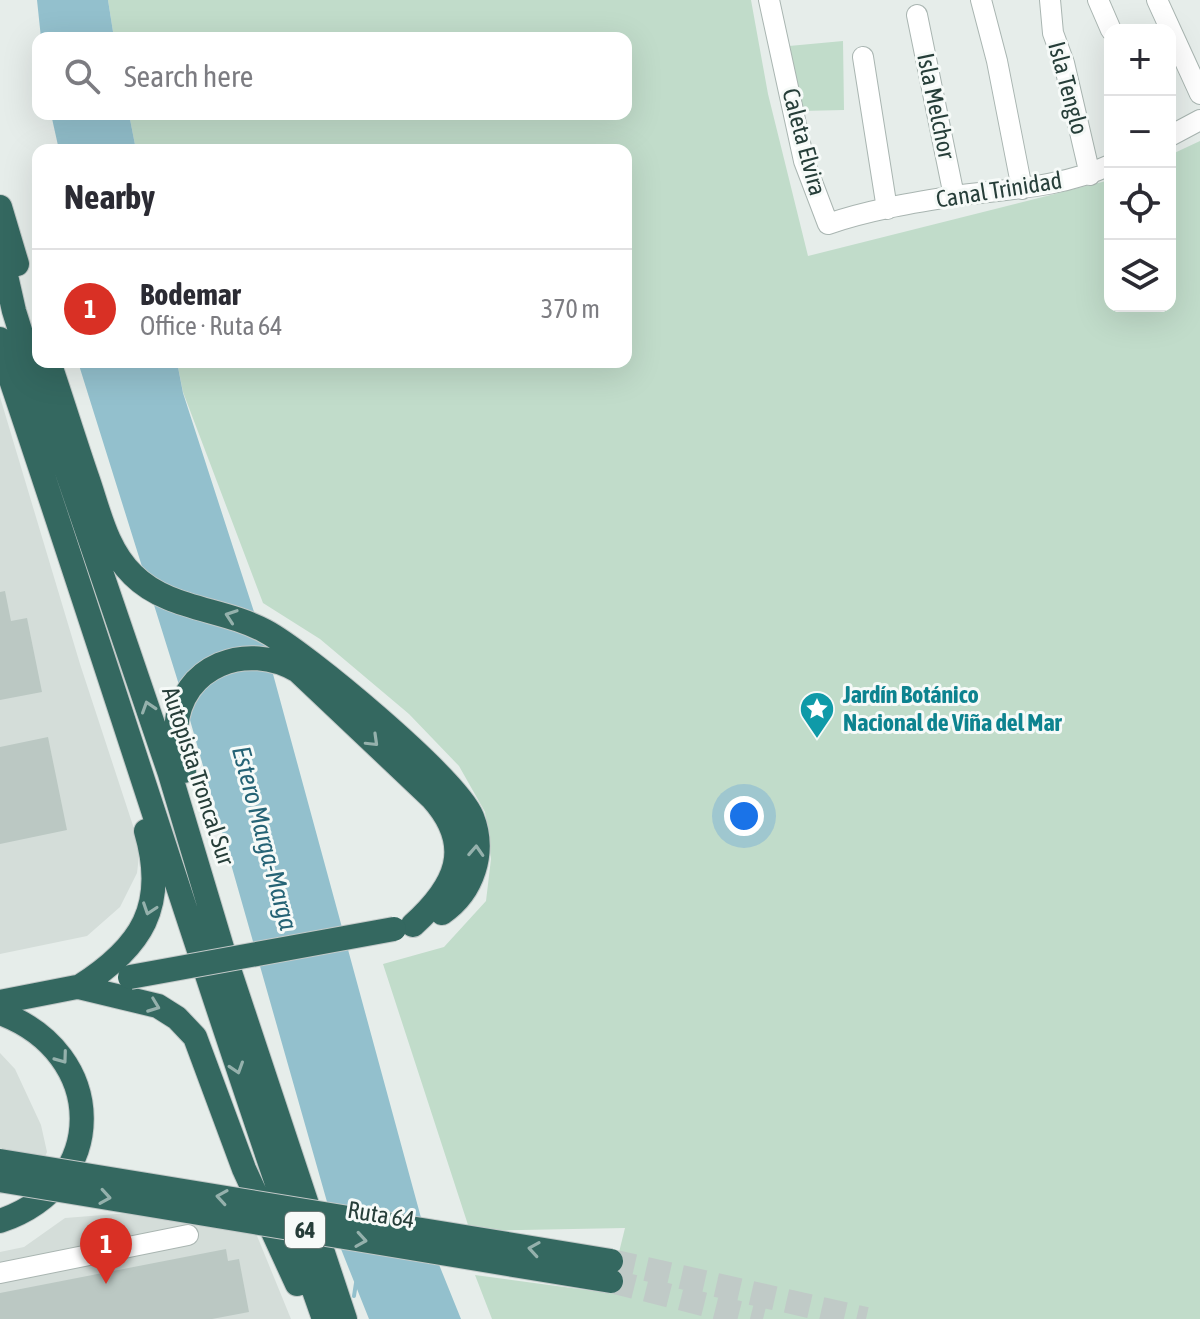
<!DOCTYPE html>
<html lang="en">
<head>
<meta charset="utf-8">
<style>
  :root { --surface:#fff; --page:#f2f2f3; --text:#2b2b33; --muted:#7c7c81; --line:#e1e1e2; --accent:#d93025 }
  body { margin:0; font-family:"Asap Condensed",sans-serif; background:var(--page); color:var(--text) }
  .controls { position:absolute; right:24px; top:24px; display:grid; overflow:hidden; border-radius:16px; box-shadow:0 8px 32px #0002 }
  .controls button { width:72px; height:72px; display:grid; place-items:center; padding:0; border:0; border-bottom:2px solid var(--line); background:var(--surface); color:var(--text); font:40px sans-serif }
  .you { position:absolute; left:744px; top:816px; width:28px; height:28px; margin:-20px; border:6px solid #fff; border-radius:50%; background:#1a73e8; box-shadow:0 0 0 12px #1a73e833 }
  .badge { display:grid; place-items:center; width:52px; height:52px; border-radius:50%; background:var(--accent); color:#fff; font-size:26px; font-weight:700 }
  .pin { position:absolute; translate:-50% -66px; filter:drop-shadow(0 2px 4px #0008) }
  .pin::after { content:''; position:absolute; top:42px; width:28px; height:24px; background:inherit; clip-path:polygon(0 0,100% 0,50% 100%) }
  .list { margin:0; padding:0; list-style:none }
  h2 { display:flex; justify-content:space-between; align-items:center; height:104px; margin:0; padding:0 32px; font-size:34px }
  h2 small { font-size:26px; font-weight:400; color:var(--muted) }
  .list li { display:grid; grid-template-columns:52px 1fr auto; gap:24px; align-items:center; box-sizing:border-box; height:120px; padding:0 32px; border-top:2px solid var(--line) }
  .list b { display:block; font-size:30px; white-space:nowrap }
  .list p { margin:0; font-size:26px; white-space:nowrap; color:var(--muted) }
  .list em { font-size:26px; font-style:normal; color:var(--muted) }
  .icon { flex:none; width:44px; height:44px; fill:none; stroke:currentColor; stroke-width:2; stroke-linecap:round; stroke-linejoin:round }
  .map { position:relative; flex:none; width:1200px; height:1319px; overflow:hidden }
  .search { position:absolute; background:var(--surface); box-shadow:0 8px 32px #0002; left:32px; top:32px; width:600px; height:88px; display:flex; align-items:center; gap:20px; box-sizing:border-box; padding:0 28px; border-radius:16px; color:var(--muted); font-size:30px }
  .panel { position:absolute; background:var(--surface); box-shadow:0 8px 32px #0002; left:32px; top:144px; width:600px; height:224px; border-radius:16px }
  .map>svg:first-child { display:block }
  .built { fill:#d4ddd9 }
  .green { fill:#c1dcca }
  .water { fill:#93c0cd }
  .lines { fill:none; stroke-linecap:round; stroke-linejoin:round }
  .stream { stroke:#93c0cd; stroke-width:4 }
  .building { fill:#bbc8c3 }
  .highway-tunnel { stroke:#c0cac7; stroke-width:24; stroke-dasharray:24 12; stroke-linecap:butt }
  .minor-casing { stroke:#a9b5b1; stroke-width:22 }
  .highway-casing { stroke:#c2c9c8; stroke-width:26 }
  .minor { stroke:#fff; stroke-width:20 }
  .highway { stroke:#346860; stroke-width:24 }
  .highway-bridge-casing { stroke:#c2c9c8; stroke-width:26; stroke-linecap:butt }
  .highway-bridge { stroke:#346860; stroke-width:24 }
  .oneway { stroke:#95b1ac }
  .labels { text-anchor:middle; stroke-width:6; stroke-linejoin:round; paint-order:stroke }
  .shield { fill:#f6faf8; stroke:#647672; stroke-width:2 }
  .shield-label { font-size:22px; font-weight:bold; fill:#263e39 }
  .street-label { font-size:24px; fill:#263e39; stroke:#f6faf8 }
  .culture-label { font-size:24px; font-weight:bold; fill:#0d838f; stroke:#f6faf8; text-anchor:start }
  .water-label { font-size:26px; font-style:italic; fill:#256375; stroke:#f6faf8 }
</style>
</head>
<body>
<div class="map">
<svg width="1200" height="1319" viewBox="0 0 1200 1319">
  <rect width="100%" height="100%" fill="#e6edea"/>
  <path class="built" d="M 0,397 L 80,664 L 140,847 L 137,873 L 120,907 L 87,936 L 0,954 Z
    M 0,1053 L 15,1069 L 41,1125 L 47,1152 L 37,1174 L 15,1191 L 0,1194 Z
    M 244,1204 L 291,1319 L 0,1319 L 0,1252 L 24,1247 L 65,1218 Z"/>
  <path class="green" d="M 108,0 L 751,0 L 768,94 L 808,256 L 1110,180 L 1110,306 L 1170,306 L 1170,155 L 1200,141 L 1200,1319 L 492,1319 L 475,1275 L 609,1293 L 625,1228 L 470,1231 L 383,964 L 444,947 L 486,901 L 491,859 L 485,812 L 459,766 L 409,714 L 320,639 L 263,603 L 183,392 L 177,362 L 626,362 L 626,150 L 136,150 L 129,114 L 626,114 L 626,38 L 114,38 Z
    M 843,41 L 844,110 L 801,111 L 789,46 Z"/>
  <path class="water" d="M 37,0 L 108,0 L 114,38 L 41,38 Z
    M 51,114 L 129,114 L 136,150 L 59,150 Z
    M 78,362 L 177,362 L 183,393 L 267,652 L 423,1225 L 461,1319 L 369,1319 L 339,1244 L 190,720 Z"/>
  <g class="lines">
    <path class="stream" d="M 58,364 L 81,362
      M 354,1296 L 356,1283"/>
  </g>
  <path class="building" d="M 5,591 L 11,621 L 27,618 L 42,692 L 0,700 L 0,592 Z
    M 48,737 L 67,830 L 0,844 L 0,747 Z
    M 226,1249 L 228,1261 L 239,1259 L 249,1312 L 212,1319 L 0,1319 L 0,1293 Z"/>
  <g class="lines">
    <path class="highway-tunnel" d="M 611,1261 L 866,1319
      M 611,1281 L 763,1319"/>
    <defs>
      <path id="minor" d="M 769,0 L 804,161 L 828,224 C 868,210 912,203 954,196 C 1006,189 1061,188 1110,165
        M 981,0 L 997,61 L 1022,189
        M 1050,0 L 1053,33 L 1064,63 L 1090,175
        M 1098,0 L 1111,30
        M 1157,0 L 1200,94
        M 917,15 L 954,196
        M 863,57 L 887,209
        M 1170,136 L 1200,120
        M 0,1273 L 188,1235"/>
      <path id="highway" d="M 0,207 L 17,264
        M 0,249 L 14,311 L 35,378 L 170,774 L 223,951 L 345,1319
        M 0,339 L 10,377 C 116,691 214,1007 324,1319
        M 49,362 C 62,400 74,439 87,477 C 99,511 106,549 133,575 C 168,610 223,608 265,631 C 305,652 457,779 472,817 C 486,852 473,892 442,913
        M 184,771 C 180,757 175,744 176,728 C 181,665 247,641 298,671 L 432,798 C 476,847 455,887 413,925
        M 79,987 C 142,947 168,906 146,831
        M 79,987 L 158,1006 L 177,1018 L 195,1037 L 244,1169 L 297,1284
        M 0,1002 L 92,984
        M 0,1013 C 108,1053 110,1184 0,1221"/>
    </defs>
    <use href="#minor" class="minor-casing"/>
    <use href="#highway" class="highway-casing"/>
    <use href="#minor" class="minor"/>
    <use href="#highway" class="highway"/>
    <defs>
      <path id="highway-bridge" d="M 130,977 L 394,929
        M 0,1161 L 611,1261
        M 0,1180 L 611,1281"/>
    </defs>
    <use href="#highway-bridge" class="highway-bridge-casing"/>
    <use href="#highway-bridge" class="highway-bridge"/>
  </g>
  <defs><path id="oneway-chevron" d="M-2-3.5L2.5 0L-2 3.5" fill="none" stroke-width="1.6" stroke-linecap="round" stroke-linejoin="round" transform="scale(2)"/></defs>
  <g class="oneway">
    <use href="#oneway-chevron" transform="translate(231 616) rotate(-161)"/>
    <use href="#oneway-chevron" transform="translate(148 707) rotate(-108)"/>
    <use href="#oneway-chevron" transform="translate(373 741) rotate(44)"/>
    <use href="#oneway-chevron" transform="translate(476 851) rotate(-87)"/>
    <use href="#oneway-chevron" transform="translate(149 909) rotate(109)"/>
    <use href="#oneway-chevron" transform="translate(154 1006) rotate(21)"/>
    <use href="#oneway-chevron" transform="translate(62 1058) rotate(54)"/>
    <use href="#oneway-chevron" transform="translate(237 1068) rotate(72)"/>
    <use href="#oneway-chevron" transform="translate(105 1197) rotate(9)"/>
    <use href="#oneway-chevron" transform="translate(222 1197) rotate(-171)"/>
    <use href="#oneway-chevron" transform="translate(361 1240) rotate(9)"/>
    <use href="#oneway-chevron" transform="translate(534 1249) rotate(-171)"/>
  </g>
  <defs>
    <symbol id="sight-pin" viewBox="-11 -11 22 30"><path d="M0 17L-7.5 6A9.5 9.5 0 1 1 7.5 6Z" fill="#0f9aa8" stroke="#f6faf8"/><path d="M0-6L1.8-2.2L6-1.7L2.9 1.2L3.7 5.4L0 3.3L-3.7 5.4L-2.9 1.2L-6-1.7L-1.8-2.2Z" fill="#fff"/></symbol>
  </defs>
  <g fill-rule="evenodd">
    <use href="#sight-pin" x="797" y="689" width="40" height="54"/>
  </g>
  <g class="labels">
    <rect class="shield" x="285" y="1212" width="40" height="36" rx="6"/>
    <g class="shield-label">
      <text x="305" y="1238">64</text>
    </g>
    <g class="street-label">
      <text transform="translate(1068 88) rotate(75)" y="8">Isla Tenglo</text>
      <text transform="translate(936 106) rotate(78)" y="8">Isla Melchor</text>
      <text transform="translate(804 142) rotate(75)" y="8">Caleta Elvira</text>
      <text transform="translate(999 190) rotate(-9)" y="8">Canal Trinidad</text>
      <text transform="translate(198 776) rotate(72)" y="8">Autopista Troncal Sur</text>
      <text transform="translate(381 1215) rotate(9)" y="8">Ruta 64</text>
    </g>
    <g class="culture-label">
      <text x="843" y="703">Jardín Botánico<tspan x="843" dy="28">Nacional de Viña del Mar</tspan></text>
    </g>
    <g class="water-label">
      <text transform="translate(265 838) rotate(75)" y="9">Estero Marga-Marga</text>
    </g>
  </g>
</svg>
<div class="controls">
<button>+</button>
<button>−</button>
<button><svg class="icon" aria-label="locate" viewBox="0 0 24 24"><circle cx="12" cy="12" r="6"/><path d="M12 2v4M12 18v4M2 12h4M18 12h4"/></svg></button>
<button><svg class="icon" aria-label="layers" viewBox="0 0 24 24"><path d="M12 4l9 5-9 5-9-5zM3 14l9 5 9-5"/></svg></button>
</div>
<div class="you"></div>
<div class="pin badge" style="left:106px;top:1284px">1</div>
<div class="search"><svg class="icon" aria-label="search" viewBox="0 0 24 24"><circle cx="10" cy="10" r="6"/><path d="M15 15l6 6"/></svg>Search here</div>
<section class="panel">
<h2>Nearby<small></small></h2>
<ul class="list">
<li><span class="badge">1</span><div><b>Bodemar</b><p>Office · Ruta 64</p></div><em>370 m</em></li>
</ul>
</section>
</div>
</body>
</html>
